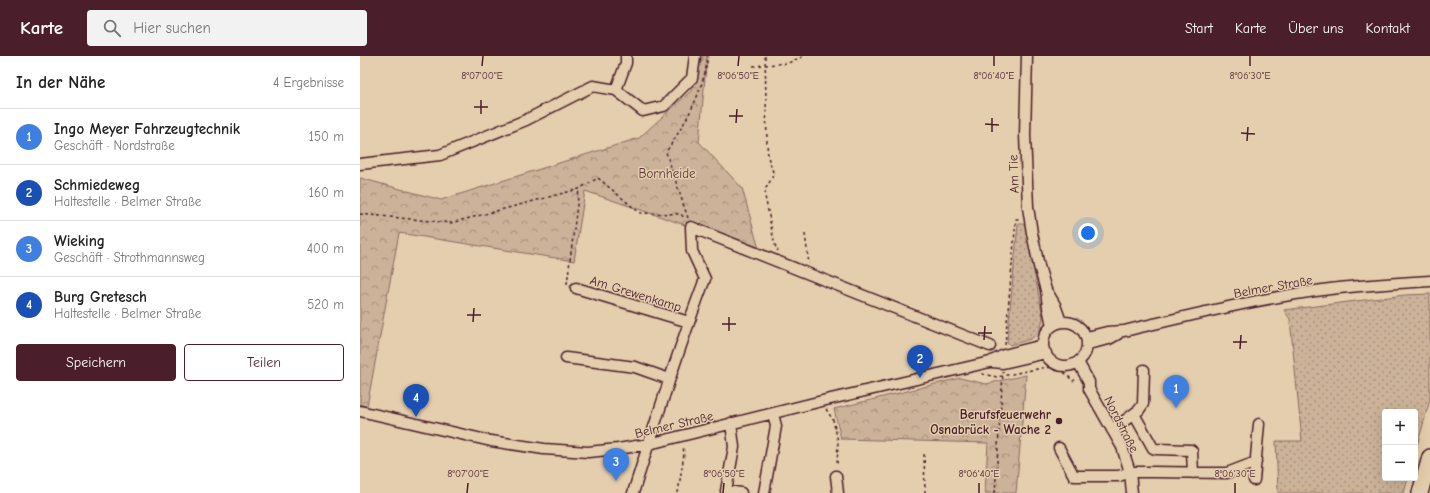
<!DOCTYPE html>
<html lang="de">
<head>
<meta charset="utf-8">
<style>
  :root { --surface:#fff; --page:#f2f2f2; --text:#222; --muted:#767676; --line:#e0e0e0; --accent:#4a1f2b }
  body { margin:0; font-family:"Comic Neue",sans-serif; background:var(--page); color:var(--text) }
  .controls { position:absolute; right:12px; bottom:12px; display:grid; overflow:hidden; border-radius:4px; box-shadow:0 4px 16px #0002 }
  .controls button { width:36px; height:36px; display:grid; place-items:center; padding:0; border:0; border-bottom:1px solid var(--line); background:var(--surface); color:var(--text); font:20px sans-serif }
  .you { position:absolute; left:728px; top:177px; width:14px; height:14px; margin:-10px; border:3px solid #fff; border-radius:50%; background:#1a73e8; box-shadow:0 0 0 6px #1a73e833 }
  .badge { display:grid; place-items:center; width:26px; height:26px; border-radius:50%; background:var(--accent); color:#fff; font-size:13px; font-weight:700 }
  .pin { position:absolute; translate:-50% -33px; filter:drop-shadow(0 1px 2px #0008) }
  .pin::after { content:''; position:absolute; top:21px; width:14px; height:12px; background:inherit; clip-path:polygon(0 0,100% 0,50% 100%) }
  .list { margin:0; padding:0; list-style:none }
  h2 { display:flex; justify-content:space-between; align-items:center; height:52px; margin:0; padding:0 16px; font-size:17px }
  h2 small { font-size:13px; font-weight:400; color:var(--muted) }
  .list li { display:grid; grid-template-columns:26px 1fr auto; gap:12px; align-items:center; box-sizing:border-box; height:56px; padding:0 16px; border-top:1px solid var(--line) }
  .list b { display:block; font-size:15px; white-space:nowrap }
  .list p { margin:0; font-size:13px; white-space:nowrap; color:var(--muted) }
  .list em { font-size:13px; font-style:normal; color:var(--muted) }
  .actions { display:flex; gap:8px; padding:12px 16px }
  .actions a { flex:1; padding:9px 0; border:1px solid var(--accent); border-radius:4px; text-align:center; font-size:14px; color:var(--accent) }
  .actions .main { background:var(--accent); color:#fff }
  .icon { flex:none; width:22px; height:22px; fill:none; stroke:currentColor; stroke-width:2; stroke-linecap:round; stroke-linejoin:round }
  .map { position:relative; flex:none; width:1070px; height:437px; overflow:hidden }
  header { display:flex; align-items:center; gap:24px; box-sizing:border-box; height:56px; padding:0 20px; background:var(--accent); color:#fff }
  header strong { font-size:19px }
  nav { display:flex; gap:22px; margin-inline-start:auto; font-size:14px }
  .search { width:280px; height:36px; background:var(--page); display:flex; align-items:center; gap:10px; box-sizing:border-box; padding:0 14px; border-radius:4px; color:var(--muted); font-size:15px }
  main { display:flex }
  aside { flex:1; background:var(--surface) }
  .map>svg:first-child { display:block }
  .grass { fill:url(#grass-dots); stroke:#8a6862 }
  .forest { fill:url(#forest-crowns); stroke:#8a6862 }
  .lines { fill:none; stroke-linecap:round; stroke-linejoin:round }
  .minor-casing { stroke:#4a1f2b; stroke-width:13 }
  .highway-casing { stroke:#4a1f2b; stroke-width:18 }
  .path { stroke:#4a1f2b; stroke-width:1.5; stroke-dasharray:3 3; stroke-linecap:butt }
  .minor { stroke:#e4cead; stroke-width:10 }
  .highway { stroke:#e4cead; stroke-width:15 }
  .ticks { fill:none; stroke:#4a1f2b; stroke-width:1.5 }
  .poi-dot { fill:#4a1f2b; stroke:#e4cead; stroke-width:1.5 }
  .labels { text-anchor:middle; stroke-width:3; stroke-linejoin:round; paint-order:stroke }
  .park-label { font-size:13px; fill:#5d353b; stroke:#e4cead }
  .street-label { font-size:13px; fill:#4a1f2b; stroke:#e4cead }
  .poi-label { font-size:13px; font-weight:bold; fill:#4a1f2b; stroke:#e4cead; text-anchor:end }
  .ticks-label { font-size:10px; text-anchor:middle; fill:#4a1f2b; stroke:#e4cead; stroke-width:3; stroke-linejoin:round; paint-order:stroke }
</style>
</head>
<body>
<header>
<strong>Karte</strong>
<div class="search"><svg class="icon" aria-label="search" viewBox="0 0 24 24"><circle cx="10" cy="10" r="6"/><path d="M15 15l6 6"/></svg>Hier suchen</div>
<nav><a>Start</a><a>Karte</a><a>Über uns</a><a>Kontakt</a></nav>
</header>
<main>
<aside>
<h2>In der Nähe<small>4 Ergebnisse</small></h2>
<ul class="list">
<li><span class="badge" style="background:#3f7fe0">1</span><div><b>Ingo Meyer Fahrzeugtechnik</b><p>Geschäft · Nordstraße</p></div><em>150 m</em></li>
<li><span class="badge" style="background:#1a4fb4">2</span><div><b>Schmiedeweg</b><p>Haltestelle · Belmer Straße</p></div><em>160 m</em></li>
<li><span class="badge" style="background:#3f7fe0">3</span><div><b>Wieking</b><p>Geschäft · Strothmannsweg</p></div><em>400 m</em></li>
<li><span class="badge" style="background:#1a4fb4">4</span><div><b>Burg Gretesch</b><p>Haltestelle · Belmer Straße</p></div><em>520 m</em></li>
</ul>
<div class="actions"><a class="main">Speichern</a><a>Teilen</a></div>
</aside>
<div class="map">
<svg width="1070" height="437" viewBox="0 0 1070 437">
  <defs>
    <pattern id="grass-dots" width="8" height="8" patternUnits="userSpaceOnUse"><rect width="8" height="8" fill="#cbb298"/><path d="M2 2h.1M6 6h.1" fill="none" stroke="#a7907c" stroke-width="1.8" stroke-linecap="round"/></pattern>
    <pattern id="forest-crowns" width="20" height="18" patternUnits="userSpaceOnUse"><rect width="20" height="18" fill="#cbb298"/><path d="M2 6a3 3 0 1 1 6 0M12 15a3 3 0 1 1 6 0" fill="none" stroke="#a7907c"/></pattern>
  </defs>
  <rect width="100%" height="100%" fill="#e4cead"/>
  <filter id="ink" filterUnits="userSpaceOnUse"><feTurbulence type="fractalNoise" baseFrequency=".025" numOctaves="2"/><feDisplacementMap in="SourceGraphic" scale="8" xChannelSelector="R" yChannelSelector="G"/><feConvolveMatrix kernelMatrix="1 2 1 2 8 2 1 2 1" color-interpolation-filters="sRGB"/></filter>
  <g filter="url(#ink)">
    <path class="grass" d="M 658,168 L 665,168 L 683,261 C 680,285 669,283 650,289 L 647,286 Z
      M 1070,238 L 1070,344 L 1055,397 L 1055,356 L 1025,356 L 1025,422 L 1048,422 L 1044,437 L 918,437 L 916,385 L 942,385 L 930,263 L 924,254 L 1045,239 Z"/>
    <path class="forest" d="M 343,0 L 347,0 L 339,86 L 382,132 L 400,197 L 331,171 L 225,135 L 214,205 L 39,177 L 7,350 L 0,349 L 0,122 L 81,144 L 279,82 L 331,35 Z
      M 666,319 L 656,437 L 625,437 L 628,387 L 481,383 L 474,353 L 600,322 L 626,328 Z"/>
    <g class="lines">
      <defs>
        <path id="minor" d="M 667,0 L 665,79 L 668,151 L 672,177 L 679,210 L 686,234 L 688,251 L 692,270
          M 256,34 L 266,7 L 266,0
          M 0,108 L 80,99 L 166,64 L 233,30 L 256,34 L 283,55 L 304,50 L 332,22 L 335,0
          M 216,232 L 329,266
          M 688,237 L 695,249 L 701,266
          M683 288a22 22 0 1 1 44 0a22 22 0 1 1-44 0Z
          M 727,281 L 747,276 L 764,275 C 832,259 900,242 970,233 C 1003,229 1036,227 1070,225
          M 728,288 L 749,283 L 758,278
          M 206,302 L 275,311 L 309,323
          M 632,306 L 643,307 L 686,297
          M 718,306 L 729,326 L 729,333 L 762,391 L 770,416 L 772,437
          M 0,355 L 131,385 L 184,393 L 228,396 L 258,393 L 289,388 L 462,345 L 630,306 L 644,299 L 683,289
          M 774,358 L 793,392 L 796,393 L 831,394 L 832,395 L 833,417
          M 371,367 L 374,391 L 366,435 L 381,437
          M 752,374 L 779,354 L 783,348 L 784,314
          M 699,392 L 714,420 L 759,420 L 770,416 L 792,416 L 867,417 L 896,406
          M 476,420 L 478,437
          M 894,424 L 899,368
          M 273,437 C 296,365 318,293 345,223 L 332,195 L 331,171 L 630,290
          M 404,437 L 416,370 L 413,358"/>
        <path id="highway" d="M 1060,437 L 1070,401"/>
      </defs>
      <use href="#minor" class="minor-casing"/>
      <use href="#highway" class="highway-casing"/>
      <path class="path" d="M 405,0 L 407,87 L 408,101 L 413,116 L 412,122 L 406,132 L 405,140 L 414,185 L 416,192 L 418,195
        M 393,10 L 428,7 L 444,0
        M 0,158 L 91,167 L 219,133 L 238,122 L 280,157 L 321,158 L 325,163
        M 328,162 L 306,96 C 326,66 343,37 348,0
        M 445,178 L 449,208
        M 207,228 L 219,133
        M 645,289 L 656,163 L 660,163
        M 622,318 L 637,321 L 687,311 L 705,317 L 713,325 L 716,323
        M 466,353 L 473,364 L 478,385 L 477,410
        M 564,398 L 565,437
        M 318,437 L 324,398 L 323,390
        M 635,437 L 643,316"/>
      <use href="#minor" class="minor"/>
      <use href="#highway" class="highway"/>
    </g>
  </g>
  <path class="ticks" d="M 122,10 L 123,0M 378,10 L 379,0M 634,10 L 634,0M 890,10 L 890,0M 114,51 L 128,51M 121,58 L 121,44M 369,60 L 383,60M 376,67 L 377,53M 625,68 L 639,69M 632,76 L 632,62M 881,77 L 895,78M 887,85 L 888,71M 107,259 L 121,259M 113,266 L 114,252M 362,268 L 376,268M 369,275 L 369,261M 618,277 L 632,277M 624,284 L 625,270M 873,286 L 887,286M 880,293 L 881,279M 107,437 L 108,427M 363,437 L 364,427M 619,437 L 619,427M 875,437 L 875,427"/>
  <circle class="poi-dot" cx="699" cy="365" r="4"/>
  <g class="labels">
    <g class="park-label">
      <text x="307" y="122">Bornheide</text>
    </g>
    <g class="street-label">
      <text transform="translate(653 118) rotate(-92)" y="5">Am Tie</text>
      <text transform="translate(913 230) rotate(-10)" y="5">Belmer Straße</text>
      <text transform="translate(276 237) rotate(17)" y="5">Am Grewenkamp</text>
      <text transform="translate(314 368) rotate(-13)" y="5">Belmer Straße</text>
      <text transform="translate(762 368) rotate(63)" y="5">Nordstraße</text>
    </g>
    <g class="poi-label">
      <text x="691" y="363">Berufsfeuerwehr<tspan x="691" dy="15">Osnabrück - Wache 2</tspan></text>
    </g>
  </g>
  <g class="ticks-label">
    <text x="122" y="23">8°07'00"E</text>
    <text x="378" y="23">8°06'50"E</text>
    <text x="634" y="23">8°06'40"E</text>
    <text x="890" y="23">8°06'30"E</text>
    <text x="108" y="421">8°07'00"E</text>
    <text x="364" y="421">8°06'50"E</text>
    <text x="619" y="421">8°06'40"E</text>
    <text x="875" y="421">8°06'30"E</text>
  </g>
</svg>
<div class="controls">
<button>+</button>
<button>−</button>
</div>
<div class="you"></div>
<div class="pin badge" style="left:816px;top:352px;background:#3f7fe0">1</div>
<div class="pin badge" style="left:560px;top:322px;background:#1a4fb4">2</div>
<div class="pin badge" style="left:256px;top:425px;background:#3f7fe0">3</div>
<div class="pin badge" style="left:56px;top:361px;background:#1a4fb4">4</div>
</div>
</main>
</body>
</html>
